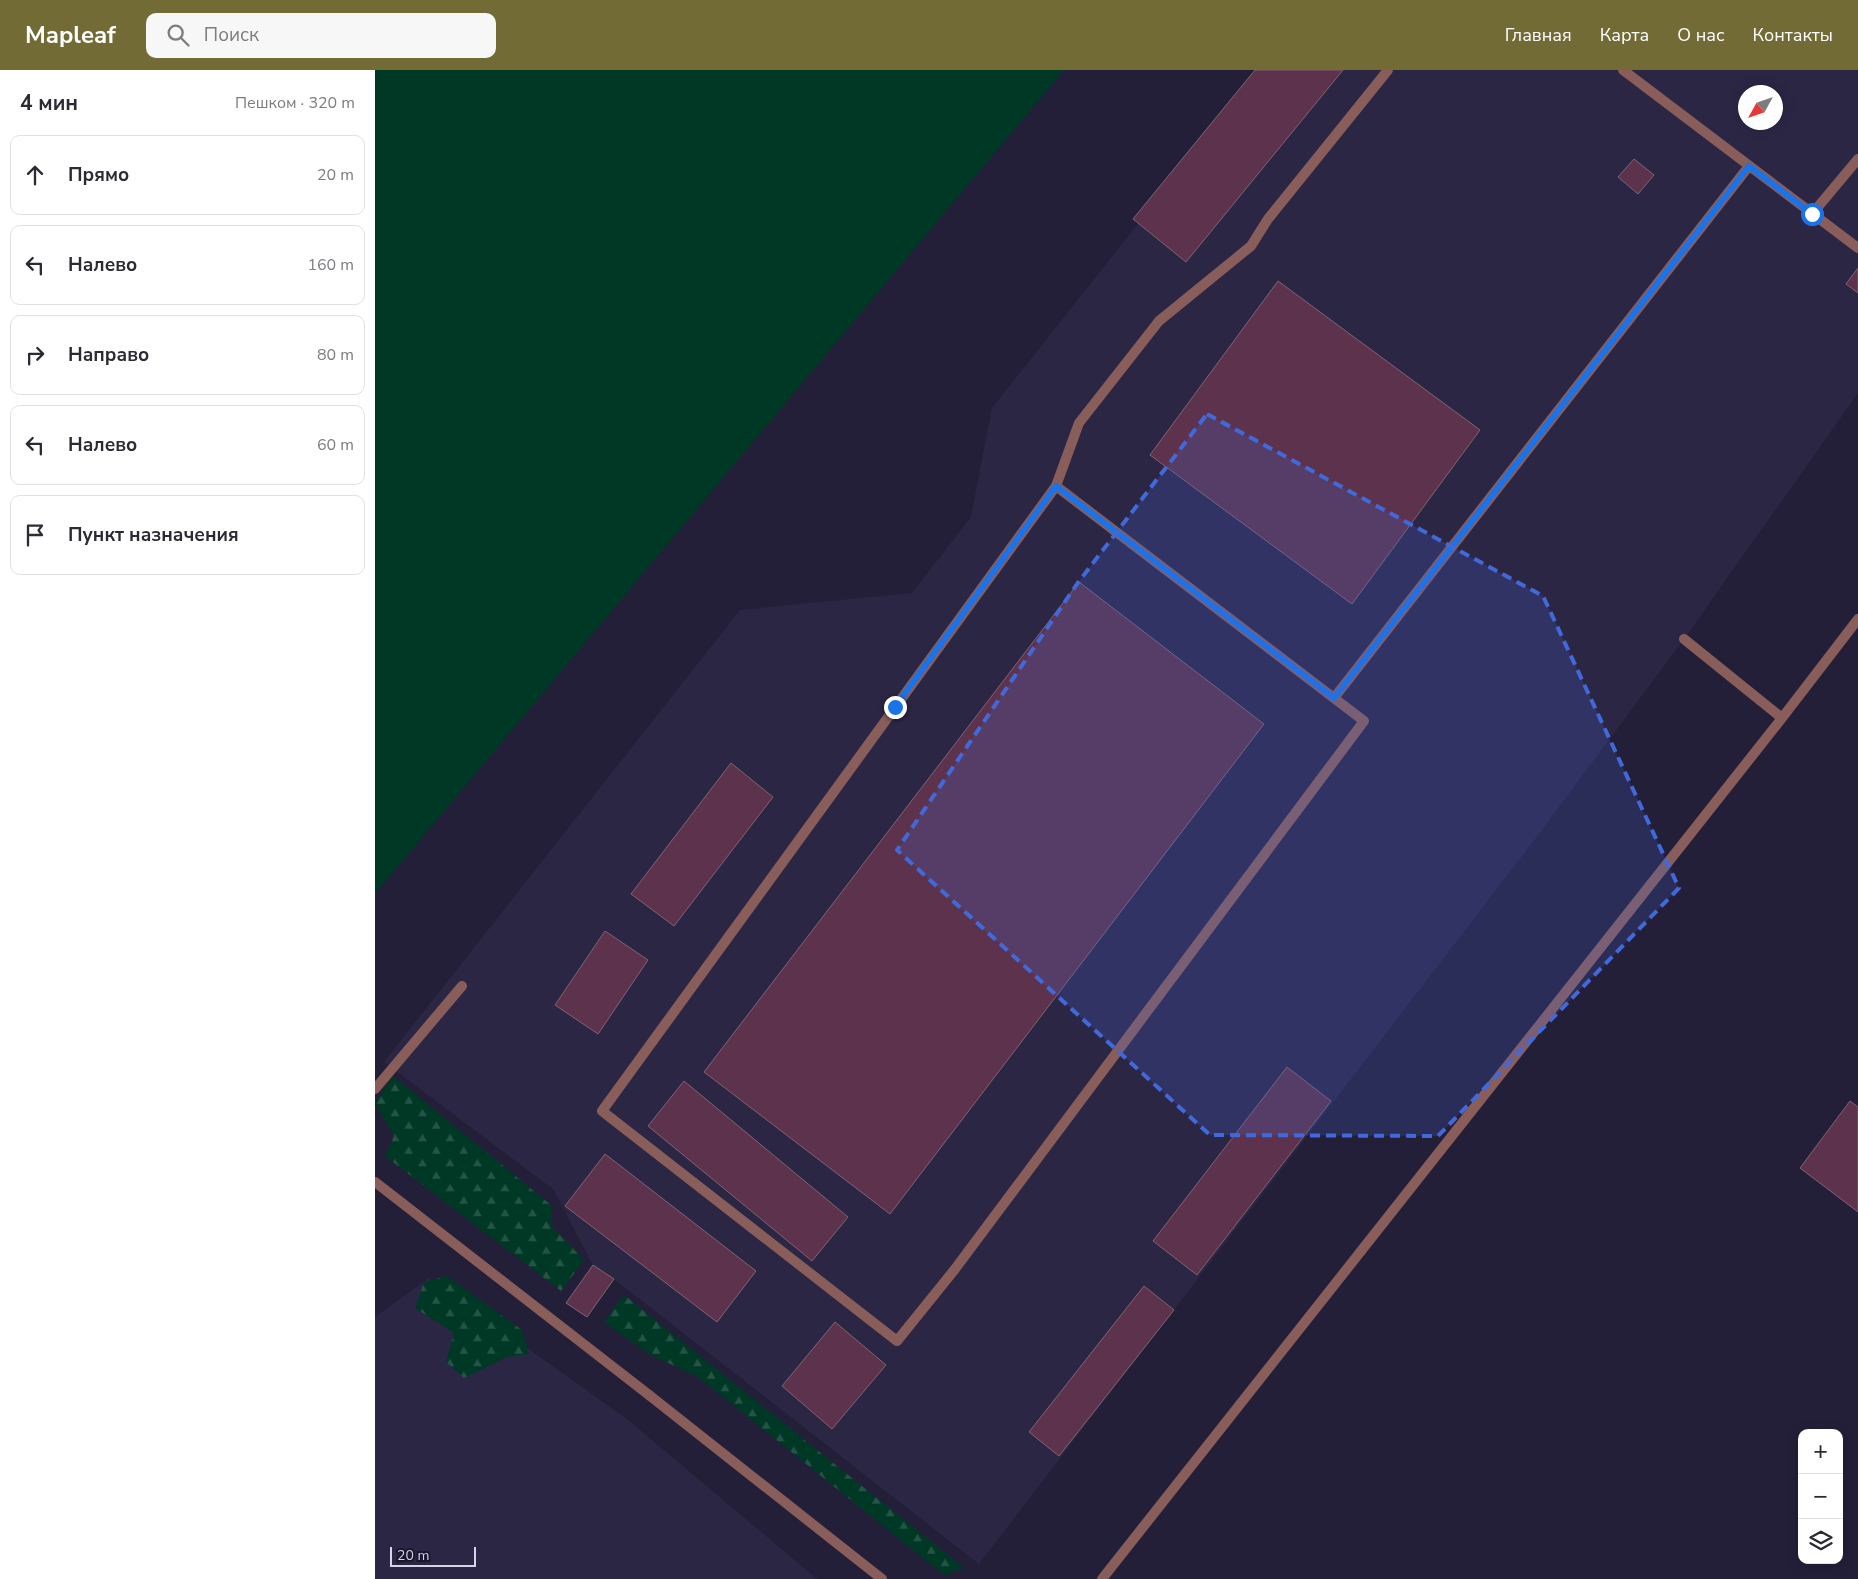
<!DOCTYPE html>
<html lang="ru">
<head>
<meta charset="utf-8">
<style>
  :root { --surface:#fff; --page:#f7f7f7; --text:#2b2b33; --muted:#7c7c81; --line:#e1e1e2; --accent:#736b36 }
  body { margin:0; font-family:"Nunito Sans",sans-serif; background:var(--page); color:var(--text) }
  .controls { position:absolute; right:15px; bottom:15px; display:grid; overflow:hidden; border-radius:10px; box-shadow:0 2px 12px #0003 }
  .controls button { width:45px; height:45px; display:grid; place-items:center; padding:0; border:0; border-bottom:1px solid var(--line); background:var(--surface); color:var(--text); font:25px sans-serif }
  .compass { position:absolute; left:1363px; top:15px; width:45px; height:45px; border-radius:50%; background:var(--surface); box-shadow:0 2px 12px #0003; rotate:230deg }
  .scale { position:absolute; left:15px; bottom:12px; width:86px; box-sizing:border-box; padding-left:5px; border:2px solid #d6d3e4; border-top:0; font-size:14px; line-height:18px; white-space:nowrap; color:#d6d3e4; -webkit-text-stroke:4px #1b162e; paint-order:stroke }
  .stop { position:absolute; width:15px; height:15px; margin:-11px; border:4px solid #1a73e8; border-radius:50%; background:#fff }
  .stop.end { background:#1a73e8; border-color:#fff; box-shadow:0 1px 5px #0008 }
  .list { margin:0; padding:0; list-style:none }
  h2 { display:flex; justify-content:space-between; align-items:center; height:65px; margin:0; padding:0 20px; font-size:21px }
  h2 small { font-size:16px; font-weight:400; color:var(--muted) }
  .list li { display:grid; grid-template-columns:32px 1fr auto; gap:15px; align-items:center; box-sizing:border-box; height:80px; margin:0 10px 10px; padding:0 10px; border:1px solid var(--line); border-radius:10px }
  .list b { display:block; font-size:19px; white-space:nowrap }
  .list em { font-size:16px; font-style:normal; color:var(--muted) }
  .icon { flex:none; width:28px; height:28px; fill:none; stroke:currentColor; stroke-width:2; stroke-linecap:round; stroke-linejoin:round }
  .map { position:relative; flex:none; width:1483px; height:1509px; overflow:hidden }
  header { display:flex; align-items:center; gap:30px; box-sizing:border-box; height:70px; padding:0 25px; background:var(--accent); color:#fff }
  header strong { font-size:24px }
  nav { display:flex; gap:28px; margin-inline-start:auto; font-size:18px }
  .search { width:350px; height:45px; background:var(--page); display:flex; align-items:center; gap:12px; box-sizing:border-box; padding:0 18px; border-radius:10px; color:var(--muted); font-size:19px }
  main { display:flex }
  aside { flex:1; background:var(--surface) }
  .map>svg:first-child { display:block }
  .built { fill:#2c2645; fill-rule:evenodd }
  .green { fill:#003826 }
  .forest { fill:url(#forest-firs) }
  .building { fill:#5c324c; stroke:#816374 }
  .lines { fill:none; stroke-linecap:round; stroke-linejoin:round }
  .service { stroke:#895d5a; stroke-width:10 }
  .minor { stroke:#895d5a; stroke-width:10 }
  .route { stroke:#1a73e8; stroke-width:6 }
  .marked { fill:#4269da; fill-opacity:0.2; stroke:#4269da; stroke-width:4; stroke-dasharray:10 6; stroke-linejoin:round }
</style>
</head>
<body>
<header>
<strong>Mapleaf</strong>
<div class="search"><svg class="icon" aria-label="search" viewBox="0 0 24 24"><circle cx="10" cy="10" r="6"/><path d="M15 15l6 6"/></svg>Поиск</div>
<nav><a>Главная</a><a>Карта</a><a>О нас</a><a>Контакты</a></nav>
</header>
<main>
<aside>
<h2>4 мин<small>Пешком · 320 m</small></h2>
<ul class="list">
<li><svg class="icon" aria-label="ahead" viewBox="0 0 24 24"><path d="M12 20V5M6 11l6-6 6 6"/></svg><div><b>Прямо</b></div><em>20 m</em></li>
<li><svg class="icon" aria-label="left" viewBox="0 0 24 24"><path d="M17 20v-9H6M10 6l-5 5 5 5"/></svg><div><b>Налево</b></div><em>160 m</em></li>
<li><svg class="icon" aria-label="right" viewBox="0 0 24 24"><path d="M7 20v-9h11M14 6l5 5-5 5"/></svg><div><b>Направо</b></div><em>80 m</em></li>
<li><svg class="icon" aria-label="left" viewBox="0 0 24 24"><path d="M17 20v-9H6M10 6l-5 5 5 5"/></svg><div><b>Налево</b></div><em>60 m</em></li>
<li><svg class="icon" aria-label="arrive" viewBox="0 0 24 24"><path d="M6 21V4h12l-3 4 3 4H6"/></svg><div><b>Пункт назначения</b></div></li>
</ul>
</aside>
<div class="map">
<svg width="1483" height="1509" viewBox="0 0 1483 1509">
  <defs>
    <pattern id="forest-firs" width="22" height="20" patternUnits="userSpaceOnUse" patternTransform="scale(1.25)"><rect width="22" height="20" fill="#003826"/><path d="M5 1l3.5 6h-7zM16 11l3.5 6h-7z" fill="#245445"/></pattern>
  </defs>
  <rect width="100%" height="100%" fill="#241f38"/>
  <path class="built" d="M 885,0 L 1483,0 L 1483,323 L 1309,569 L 1164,764 L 604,1494 L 239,1209 L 218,1195 L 178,1119 L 9,992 L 365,540 L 537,523 L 596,447 L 617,338 ZM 1370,22 L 1400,22 L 1400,52 L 1370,52 Z
    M 54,1208 L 253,1350 L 442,1509 L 0,1509 L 0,1247 Z"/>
  <path class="green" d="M 0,0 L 689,0 L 0,824 Z"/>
  <path class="forest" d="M 18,1006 L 176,1135 L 177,1157 L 209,1190 L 186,1221 L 10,1086 L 19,1066 L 0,1033 Z
    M 72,1206 L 147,1260 L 154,1284 L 132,1287 L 89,1308 L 71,1292 L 79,1263 L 40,1238 L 49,1212 Z
    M 249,1225 L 589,1498 L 569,1505 L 323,1307 L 274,1284 L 229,1252 Z"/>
  <path class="building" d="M 880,0 L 968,0 L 811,192 L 758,149 Z
    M 1259,89 L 1279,105 L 1263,124 L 1243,107 Z
    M 1483,198 L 1483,223 L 1471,214 Z
    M 903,211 L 1105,360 L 977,534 L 775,385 Z
    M 704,512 L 889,654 L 515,1144 L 329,1002 Z
    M 356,693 L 398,727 L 299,856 L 256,824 Z
    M 230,861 L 273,890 L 223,964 L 180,935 Z
    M 912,997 L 956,1031 L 822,1205 L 778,1171 Z
    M 309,1011 L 473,1147 L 437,1191 L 273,1056 Z
    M 1475,1031 L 1483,1037 L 1483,1142 L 1425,1098 Z
    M 230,1084 L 381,1201 L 342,1252 L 190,1136 Z
    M 218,1195 L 239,1209 L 212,1247 L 191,1233 Z
    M 769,1216 L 799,1240 L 684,1386 L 654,1362 Z
    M 460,1252 L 511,1295 L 457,1359 L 407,1316 Z"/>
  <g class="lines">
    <path class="service" d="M 1248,0 L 1483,178
      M 1437,144 L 1483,89
      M 681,416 L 989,651 L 580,1199 L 522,1271 L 227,1041 L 681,416 L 704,353 L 784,251 L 876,176 L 893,149 L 1013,0
      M 1309,569 L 1407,648
      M 959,628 L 1374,96
      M 0,1019 L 87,916
      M 274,1325 L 507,1509
      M 727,1509 L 1407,648 L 1483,549"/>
    <path class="minor" d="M 0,1112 L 274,1325"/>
  </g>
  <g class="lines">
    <path class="route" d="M 520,637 L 681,416 L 959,628 L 1374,96 L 1437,144"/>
  </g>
  <path class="marked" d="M 832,344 L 1168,526 L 1304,818 L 1063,1066 L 835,1065 L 522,780 L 702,514 Z"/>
</svg>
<div class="controls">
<button>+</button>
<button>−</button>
<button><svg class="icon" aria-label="layers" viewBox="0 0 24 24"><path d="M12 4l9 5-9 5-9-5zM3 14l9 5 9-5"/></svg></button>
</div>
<svg class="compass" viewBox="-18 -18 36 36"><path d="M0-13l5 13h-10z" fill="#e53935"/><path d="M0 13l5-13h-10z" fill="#7c7c81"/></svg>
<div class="scale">20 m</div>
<div class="stop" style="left:1437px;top:144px"></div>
<div class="stop end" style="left:520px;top:637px"></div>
</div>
</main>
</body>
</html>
